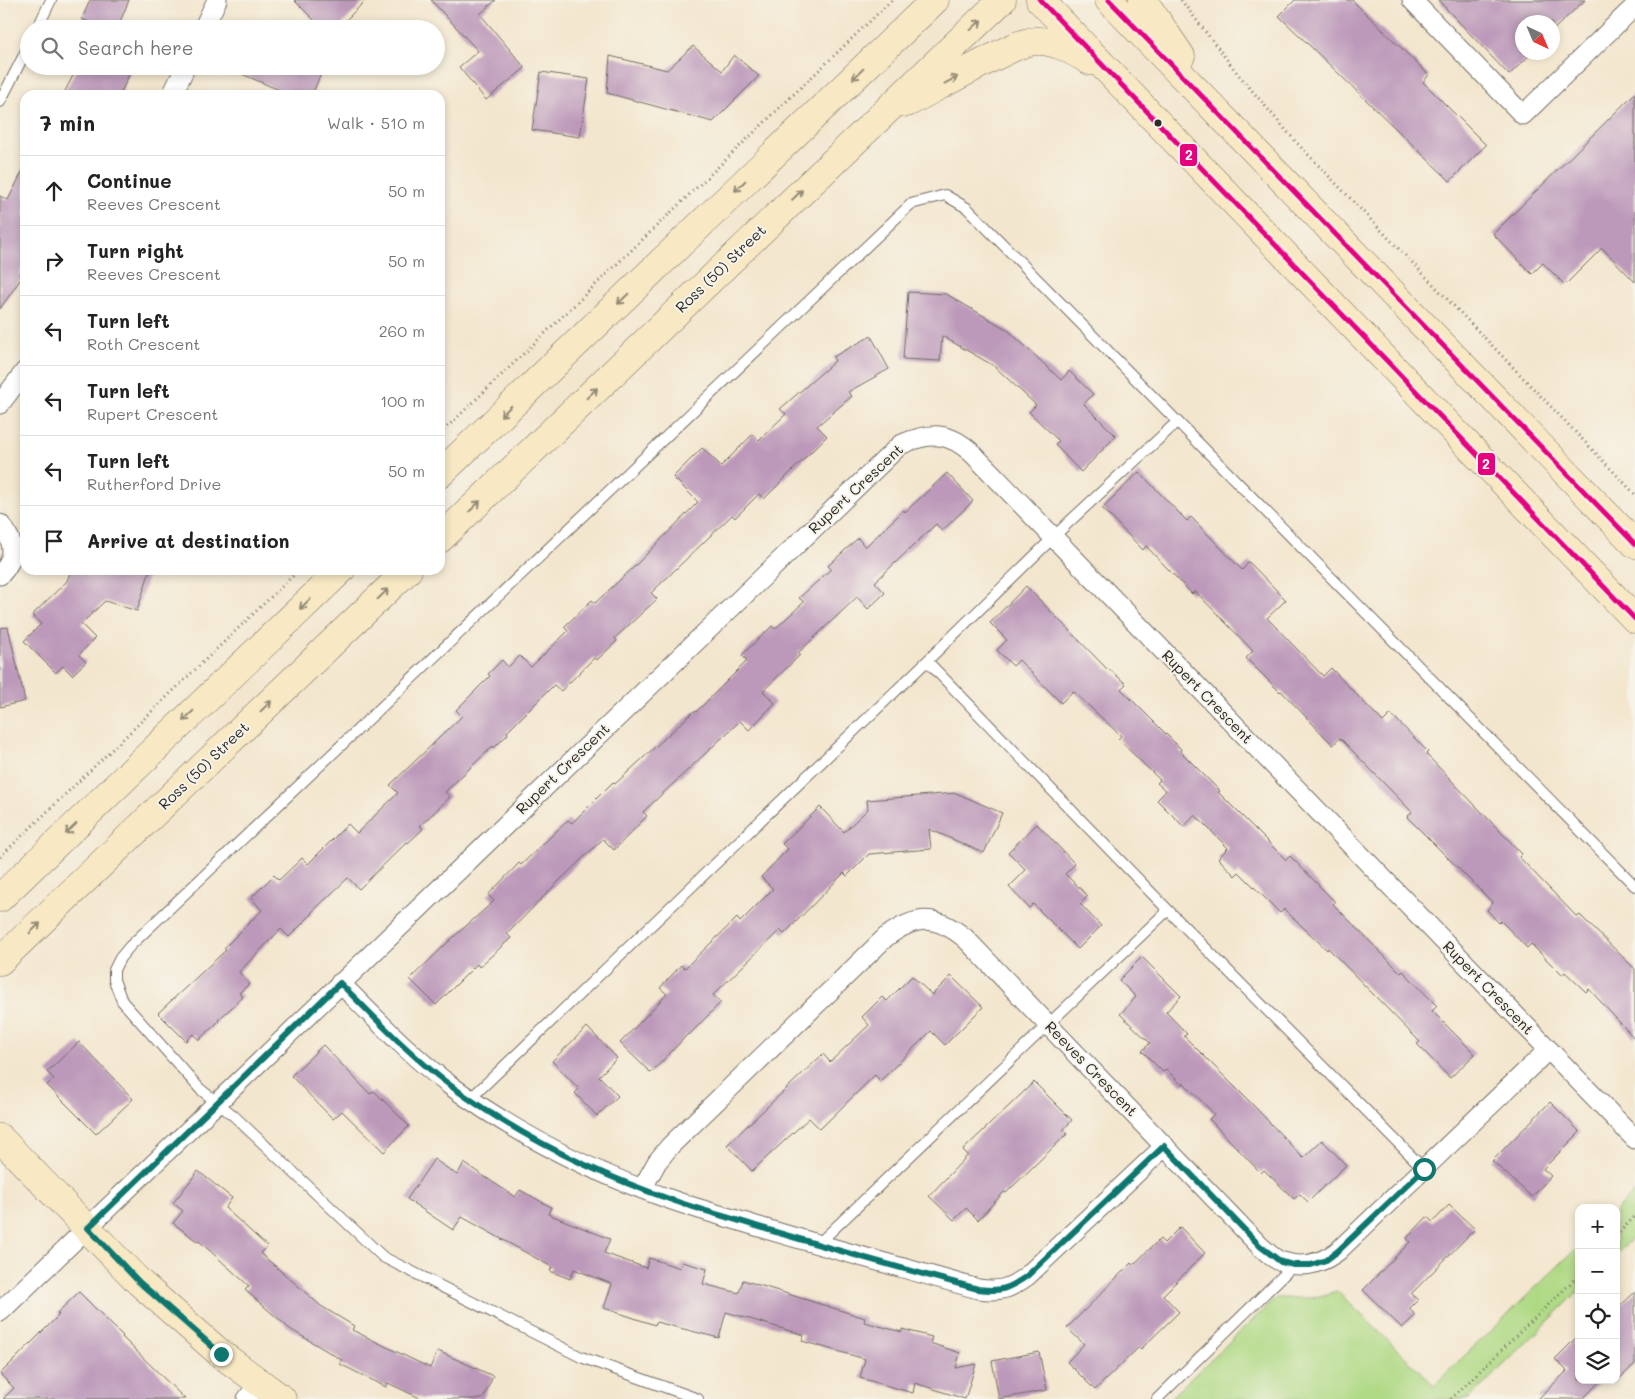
<!DOCTYPE html>
<html lang="en">
<head>
<meta charset="utf-8">
<style>
  :root { --surface:#fff; --page:#f6f6f6; --text:#222; --muted:#767676; --line:#e0e0e0 }
  body { margin:0; font-family:Mali,sans-serif; background:var(--page); color:var(--text) }
  .controls { position:absolute; right:15px; bottom:15px; display:grid; overflow:hidden; border-radius:10px; box-shadow:0 2px 8px #0003 }
  .controls button { width:45px; height:45px; display:grid; place-items:center; padding:0; border:0; border-bottom:1px solid var(--line); background:var(--surface); color:var(--text); font:25px sans-serif }
  .compass { position:absolute; left:1515px; top:15px; width:45px; height:45px; border-radius:50%; background:var(--surface); box-shadow:0 2px 8px #0003; rotate:136deg }
  .stop { position:absolute; width:15px; height:15px; margin:-11px; border:4px solid #0f766e; border-radius:50%; background:#fff }
  .stop.end { background:#0f766e; border-color:#fff; box-shadow:0 1px 5px #0008 }
  .list { margin:0; padding:0; list-style:none }
  h2 { display:flex; justify-content:space-between; align-items:center; height:65px; margin:0; padding:0 20px; font-size:21px }
  h2 small { font-size:16px; font-weight:400; color:var(--muted) }
  .list li { display:grid; grid-template-columns:32px 1fr auto; gap:15px; align-items:center; box-sizing:border-box; height:70px; padding:0 20px; border-top:1px solid var(--line) }
  .list b { display:block; font-size:19px; white-space:nowrap }
  .list p { margin:0; font-size:16px; white-space:nowrap; color:var(--muted) }
  .list em { font-size:16px; font-style:normal; color:var(--muted) }
  .icon { flex:none; width:28px; height:28px; fill:none; stroke:currentColor; stroke-width:2; stroke-linecap:round; stroke-linejoin:round }
  .map { position:relative; flex:none; width:1635px; height:1399px; overflow:hidden }
  .search { position:absolute; background:var(--surface); box-shadow:0 2px 8px #0003; left:20px; top:20px; width:425px; height:55px; display:flex; align-items:center; gap:12px; box-sizing:border-box; padding:0 18px; border-radius:28px; color:var(--muted); font-size:19px }
  .panel { position:absolute; background:var(--surface); box-shadow:0 2px 8px #0003; left:20px; top:90px; width:425px; height:485px; border-radius:15px }
  .map>svg:first-child { display:block }
  .green { fill:#afd984; stroke:#6d8258 }
  .building { fill:#bc99ba }
  .lines { fill:none; stroke-linecap:round; stroke-linejoin:round }
  .lane-casing { stroke:#716c64; stroke-width:12 }
  .street-casing { stroke:#716c64; stroke-width:21 }
  .secondary-casing { stroke:#716c64; stroke-width:29 }
  .path { stroke:#716c64; stroke-width:3; stroke-dasharray:1 4; stroke-linecap:butt }
  .lane { stroke:#fff; stroke-width:10 }
  .street { stroke:#fff; stroke-width:19 }
  .secondary { stroke:#f8e8c3; stroke-width:28 }
  .bus-1-casing { stroke:#f7f3e8; stroke-width:9 }
  .bus-1 { stroke:#e5007d; stroke-width:5 }
  .oneway { stroke:#928a77 }
  .route { stroke:#0f766e; stroke-width:6 }
  .bus-dot { fill:#2b2b2b; stroke:#f7f3e8; stroke-width:2 }
  .labels { text-anchor:middle; stroke-width:4; stroke-linejoin:round; paint-order:stroke }
  .street-label { font-size:15px; fill:#2b2b2b; stroke:#f7f3e8 }
  .line-badge { stroke:#f7f3e8; stroke-width:2 }
  .badge-label { font-size:14px; text-anchor:middle; font-weight:bold; fill:#fff }
</style>
</head>
<body>
<div class="map">
<svg width="1635" height="1399" viewBox="0 0 1635 1399">
  <rect width="100%" height="100%" fill="#f7f3e8"/>
  <filter id="ink" filterUnits="userSpaceOnUse"><feTurbulence type="fractalNoise" baseFrequency=".02" numOctaves="2"/><feDisplacementMap in="SourceGraphic" scale="10" xChannelSelector="R" yChannelSelector="G"/><feConvolveMatrix kernelMatrix="1 2 1 2 8 2 1 2 1" color-interpolation-filters="sRGB"/></filter>
  <filter id="wash" filterUnits="userSpaceOnUse"><feTurbulence type="fractalNoise" baseFrequency=".0096" numOctaves="4" result="noise"/><feDisplacementMap in="SourceGraphic" scale="20" xChannelSelector="R" yChannelSelector="G"/><feGaussianBlur stdDeviation="1.12" result="paint"/><feColorMatrix in="noise" values="0 0 0 0 0 0 0 0 0 0 0 0 0 0 0 0 0 1.4 0 .05"/><feComposite in="paint" operator="in"/></filter>
  <g filter="url(#wash)">
    <rect width="100%" height="100%" fill="#f3e6ce"/>
    <path class="green" d="M 1635,1192 L 1635,1236 L 1616,1254 L 1616,1210 Z
      M 1579,1246 L 1579,1291 L 1469,1399 L 1169,1399 L 1276,1298 L 1313,1298 L 1337,1291 L 1434,1385 Z"/>
    <g id="blocks">
      <path class="building" d="M 90,0 L 129,0 L 117,29 L 104,29 L 82,19 Z
        M 294,0 L 366,0 L 337,29 L 323,29 Z
        M 431,0 L 496,0 L 480,14 L 525,68 L 486,100 L 459,67 L 478,51 Z
        M 1295,0 L 1352,0 L 1429,75 L 1423,82 L 1486,145 L 1450,181 L 1279,16 Z
        M 1438,0 L 1585,0 L 1552,31 L 1552,22 L 1522,22 L 1522,52 L 1533,52 L 1509,75 Z
        M 693,46 L 722,71 L 734,55 L 759,76 L 713,122 L 607,93 L 610,56 L 667,70 Z
        M 78,66 L 133,66 L 120,95 L 63,95 Z
        M 223,66 L 324,66 L 312,95 L 291,95 Z
        M 541,72 L 589,79 L 580,137 L 532,130 Z
        M 1635,93 L 1635,282 L 1602,248 L 1565,285 L 1543,263 L 1532,274 L 1493,234 Z
        M 25,166 L 25,263 L 19,275 L 22,277 L 0,309 L 0,196 L 8,200 Z
        M 908,292 L 946,294 L 1008,330 L 1061,380 L 1069,371 L 1093,394 L 1084,404 L 1116,436 L 1081,472 L 1055,445 L 1059,441 L 1029,412 L 1036,405 L 994,366 L 942,336 L 940,361 L 903,359 Z
        M 871,336 L 889,369 L 848,392 L 852,396 L 817,426 L 827,436 L 764,499 L 759,494 L 735,518 L 732,515 L 651,593 L 657,599 L 615,638 L 617,641 L 597,660 L 594,658 L 561,691 L 554,685 L 507,732 L 508,734 L 494,748 L 493,746 L 445,792 L 450,797 L 420,826 L 423,829 L 408,843 L 407,842 L 359,889 L 348,878 L 311,913 L 312,914 L 289,937 L 281,929 L 239,972 L 249,984 L 239,993 L 243,997 L 218,1020 L 219,1021 L 199,1040 L 193,1034 L 186,1041 L 158,1013 L 226,950 L 224,948 L 262,910 L 251,898 L 274,875 L 279,880 L 302,858 L 308,864 L 348,824 L 357,833 L 398,793 L 390,785 L 462,716 L 456,710 L 490,676 L 488,674 L 502,660 L 508,667 L 520,656 L 531,667 L 568,631 L 564,627 L 592,600 L 595,603 L 635,566 L 698,502 L 673,477 L 702,448 L 721,466 L 753,434 L 759,440 L 786,414 L 780,409 L 835,361 L 833,357 Z
        M 1139,472 L 1187,521 L 1191,517 L 1242,570 L 1249,562 L 1286,600 L 1267,618 L 1323,676 L 1331,668 L 1383,722 L 1391,714 L 1428,752 L 1426,754 L 1522,854 L 1519,857 L 1577,917 L 1580,915 L 1635,969 L 1635,1039 L 1589,989 L 1586,992 L 1565,972 L 1562,975 L 1531,944 L 1527,948 L 1501,921 L 1499,923 L 1487,910 L 1493,903 L 1407,817 L 1412,812 L 1340,738 L 1333,745 L 1281,691 L 1280,692 L 1246,658 L 1253,651 L 1195,591 L 1192,594 L 1146,546 L 1143,550 L 1102,508 Z
        M 947,473 L 973,501 L 942,531 L 936,524 L 875,582 L 885,593 L 868,609 L 857,597 L 798,653 L 800,655 L 763,691 L 775,703 L 749,730 L 740,721 L 643,812 L 647,816 L 614,850 L 603,839 L 559,881 L 507,934 L 511,938 L 479,967 L 477,964 L 436,1005 L 410,979 L 447,943 L 494,901 L 488,895 L 519,863 L 521,865 L 568,820 L 572,823 L 613,782 L 615,784 L 694,711 L 696,712 L 747,661 L 742,655 L 772,626 L 775,629 L 804,602 L 799,598 L 831,569 L 828,566 L 858,538 L 865,547 L 904,510 L 905,512 Z
        M 71,570 L 86,570 L 103,575 L 104,570 L 150,570 L 137,611 L 105,601 L 81,624 L 95,638 L 79,655 L 86,662 L 72,675 L 63,666 L 56,673 L 24,641 L 41,624 L 32,615 L 67,581 Z
        M 1026,586 L 1108,670 L 1109,669 L 1126,684 L 1121,689 L 1181,749 L 1180,751 L 1220,791 L 1218,792 L 1286,860 L 1290,856 L 1335,902 L 1333,904 L 1401,973 L 1403,971 L 1437,1006 L 1432,1011 L 1475,1054 L 1450,1078 L 1417,1044 L 1420,1042 L 1328,948 L 1327,950 L 1284,909 L 1280,913 L 1239,872 L 1235,876 L 1218,858 L 1228,848 L 1195,815 L 1184,827 L 1157,800 L 1166,791 L 1157,783 L 1160,780 L 1118,739 L 1121,736 L 1073,691 L 1061,703 L 1019,660 L 1013,666 L 997,650 L 1007,640 L 990,623 Z
        M 8,627 L 25,701 L 0,707 L 0,628 Z
        M 956,793 L 1002,813 L 984,853 L 929,829 L 931,849 L 869,854 L 847,876 L 844,873 L 784,934 L 780,930 L 713,995 L 721,1002 L 689,1035 L 688,1034 L 651,1073 L 620,1043 L 667,994 L 660,988 L 681,965 L 685,968 L 737,918 L 740,922 L 773,889 L 761,877 L 788,849 L 782,844 L 820,807 L 844,832 L 868,809 L 867,800 Z
        M 1037,824 L 1075,864 L 1065,874 L 1088,896 L 1080,904 L 1101,926 L 1078,949 L 1033,904 L 1029,908 L 1009,887 L 1026,870 L 1008,852 Z
        M 1142,957 L 1181,996 L 1166,1012 L 1187,1034 L 1184,1036 L 1254,1106 L 1303,1158 L 1322,1140 L 1346,1165 L 1308,1202 L 1300,1194 L 1294,1199 L 1264,1170 L 1261,1173 L 1209,1119 L 1214,1114 L 1184,1083 L 1182,1085 L 1166,1069 L 1163,1072 L 1142,1051 L 1150,1043 L 1120,1014 L 1136,997 L 1119,980 Z
        M 912,976 L 932,995 L 951,976 L 983,1007 L 945,1045 L 931,1031 L 880,1081 L 875,1075 L 820,1129 L 809,1118 L 752,1171 L 727,1145 L 823,1054 L 830,1062 L 869,1025 L 862,1017 L 882,997 L 887,1001 Z
        M 587,1027 L 617,1058 L 599,1076 L 618,1096 L 597,1116 L 575,1093 L 579,1089 L 552,1061 Z
        M 79,1042 L 133,1099 L 96,1134 L 47,1085 L 54,1079 L 47,1072 Z
        M 323,1045 L 370,1094 L 374,1091 L 409,1126 L 384,1152 L 342,1111 L 333,1119 L 291,1076 Z
        M 1034,1082 L 1072,1120 L 1063,1130 L 1067,1134 L 1006,1193 L 1004,1192 L 978,1220 L 966,1208 L 954,1220 L 929,1196 L 968,1155 L 963,1150 Z
        M 1550,1102 L 1580,1132 L 1543,1169 L 1551,1176 L 1532,1197 L 1492,1161 Z
        M 434,1159 L 457,1175 L 464,1163 L 515,1197 L 520,1190 L 551,1207 L 548,1214 L 610,1239 L 604,1253 L 646,1268 L 649,1258 L 680,1268 L 682,1262 L 707,1269 L 703,1284 L 739,1293 L 743,1280 L 865,1318 L 864,1322 L 902,1332 L 902,1329 L 932,1337 L 930,1343 L 960,1353 L 956,1368 L 976,1364 L 965,1399 L 915,1383 L 913,1393 L 860,1378 L 865,1359 L 802,1341 L 804,1335 L 726,1312 L 719,1338 L 656,1322 L 655,1325 L 604,1308 L 612,1284 L 574,1269 L 570,1279 L 550,1271 L 552,1267 L 462,1217 L 453,1230 L 407,1199 Z
        M 198,1171 L 232,1198 L 225,1208 L 267,1246 L 260,1253 L 321,1306 L 354,1326 L 352,1330 L 430,1368 L 438,1351 L 493,1376 L 483,1399 L 422,1399 L 388,1383 L 386,1387 L 340,1364 L 342,1360 L 290,1329 L 245,1290 L 249,1286 L 199,1241 L 198,1242 L 173,1223 L 183,1211 L 173,1203 Z
        M 1449,1205 L 1475,1229 L 1411,1294 L 1418,1300 L 1409,1309 L 1416,1315 L 1402,1328 L 1363,1290 L 1410,1242 L 1407,1238 L 1427,1217 L 1433,1222 Z
        M 1180,1227 L 1205,1253 L 1163,1295 L 1179,1312 L 1141,1349 L 1139,1347 L 1095,1390 L 1067,1362 L 1084,1344 L 1067,1328 L 1131,1263 L 1133,1265 L 1160,1239 L 1164,1243 Z
        M 79,1292 L 123,1336 L 122,1337 L 185,1399 L 3,1399 L 14,1388 L 0,1374 L 59,1315 L 57,1313 Z
        M 1635,1292 L 1635,1364 L 1616,1382 L 1616,1310 Z
        M 1579,1335 L 1579,1380 L 1601,1380 L 1583,1399 L 1538,1399 L 1567,1371 L 1555,1359 Z
        M 1039,1352 L 1047,1390 L 999,1399 L 992,1361 Z"/>
    </g>
  </g>
  <g filter="url(#ink)">
    <use href="#blocks" fill-opacity="0" stroke="#716c64" stroke-width="1"/>
    <g class="lines">
      <defs>
        <path id="lane" d="M 37,29 L 51,0
          M 0,102 L 29,45
          M 927,661 L 1069,522 L 1177,422
          M 470,1099 L 927,661 L 1168,910 L 1424,1169
          M 817,1245 L 1168,910
          M 698,1399 L 581,1357 L 383,1257 L 234,1116 L 200,1089 L 122,1001 L 114,980 L 114,970 L 120,958 L 130,946 L 911,204 L 945,195 L 967,208 L 1635,886
          M 1157,1399 L 1294,1265"/>
        <path id="street" d="M 1412,0 L 1523,115 L 1635,6
          M 203,29 L 217,0
          M 172,95 L 186,66
          M 0,404 L 25,371
          M 0,524 C 15,541 17,558 0,575
          M 340,983 C 376,1019 411,1056 451,1086 C 518,1135 594,1173 672,1200 C 700,1210 728,1217 756,1226 C 829,1248 904,1268 978,1289 C 1001,1292 1009,1289 1027,1276 L 1165,1146
          M 642,1189 L 657,1162 L 670,1146 L 886,937 C 916,915 935,914 965,938 L 1260,1246 C 1267,1252 1274,1260 1283,1262 C 1303,1269 1322,1263 1338,1251 L 1548,1050
          M 0,1312 L 900,445 C 930,432 949,431 973,454 L 1635,1139
          M 247,1399 L 259,1383"/>
        <path id="secondary" d="M 1040,0 L 1635,619
          M 1109,0 L 1635,544
          M 1143,0 L 1181,56
          M 907,103 C 937,87 966,71 996,56 C 1008,50 1022,42 1036,41 C 1056,40 1074,52 1090,61
          M 440,474 L 935,0
          M 440,539 L 1002,0
          M 0,898 L 341,570
          M 0,961 L 408,570
          M 0,1138 L 139,1282 L 221,1354 L 282,1399"/>
      </defs>
      <use href="#lane" class="lane-casing"/>
      <use href="#street" class="street-casing"/>
      <use href="#secondary" class="secondary-casing"/>
      <path class="path" d="M 1181,0 L 1238,74 L 1296,142 L 1635,494
        M 440,434 L 892,0
        M 0,857 L 299,570
        M 1616,1236 L 1635,1216
        M 1451,1399 L 1579,1275"/>
      <use href="#lane" class="lane"/>
      <use href="#street" class="street"/>
      <use href="#secondary" class="secondary"/>
      <defs>
        <path id="bus-1" d="M 1040,0 L 1635,619
          M 1109,0 L 1635,544"/>
      </defs>
      <use href="#bus-1" class="bus-1-casing"/>
      <use href="#bus-1" class="bus-1"/>
    </g>
    <defs><path id="oneway-shaft" d="M-6 0H5M1.5-3L5.5 0L1.5 3" fill="none" stroke-width="1.6" stroke-linecap="round" stroke-linejoin="round" transform="scale(1.25)"/></defs>
    <g class="oneway">
      <use href="#oneway-shaft" transform="translate(976 25) rotate(-43)"/>
      <use href="#oneway-shaft" transform="translate(858 74) rotate(136)"/>
      <use href="#oneway-shaft" transform="translate(951 80) rotate(-28)"/>
      <use href="#oneway-shaft" transform="translate(740 186) rotate(136)"/>
      <use href="#oneway-shaft" transform="translate(797 195) rotate(-44)"/>
      <use href="#oneway-shaft" transform="translate(623 299) rotate(136)"/>
      <use href="#oneway-shaft" transform="translate(592 393) rotate(-44)"/>
      <use href="#oneway-shaft" transform="translate(506 411) rotate(136)"/>
      <use href="#oneway-shaft" transform="translate(475 506) rotate(-44)"/>
      <use href="#oneway-shaft" transform="translate(383 594) rotate(-44)"/>
      <use href="#oneway-shaft" transform="translate(305 604) rotate(136)"/>
      <use href="#oneway-shaft" transform="translate(266 706) rotate(-44)"/>
      <use href="#oneway-shaft" transform="translate(188 716) rotate(136)"/>
      <use href="#oneway-shaft" transform="translate(71 829) rotate(136)"/>
      <use href="#oneway-shaft" transform="translate(35 928) rotate(-44)"/>
    </g>
  </g>
  <g class="lines" filter="url(#ink)">
    <path class="route" d="M 221,1354 L 139,1282 L 88,1228 L 340,983 C 376,1019 411,1056 451,1086 C 518,1135 594,1173 672,1200 C 700,1210 728,1217 756,1226 C 829,1248 904,1269 978,1289 C 1001,1292 1008,1289 1027,1276 L 1164,1146 L 1260,1246 L 1281,1262 L 1294,1265 L 1311,1265 L 1326,1260 L 1338,1251 L 1424,1169"/>
  </g>
  <circle class="bus-dot" cx="1158" cy="123" r="4.5"/>
  <g class="labels">
    <g class="street-label">
      <text transform="translate(721 269) rotate(-44)" y="5">Ross (50) Street</text>
      <text transform="translate(856 489) rotate(-43)" y="5">Rupert Crescent</text>
      <text transform="translate(1207 697) rotate(46)" y="5">Rupert Crescent</text>
      <text transform="translate(204 766) rotate(-44)" y="5">Ross (50) Street</text>
      <text transform="translate(563 769) rotate(-44)" y="5">Rupert Crescent</text>
      <text transform="translate(1488 988) rotate(46)" y="5">Rupert Crescent</text>
      <text transform="translate(1091 1069) rotate(46)" y="5">Reeves Crescent</text>
    </g>
  </g>
  <g class="line-badge">
    <rect x="1179" y="143" width="19" height="24" rx="5" fill="#e5007d"/>
    <rect x="1477" y="452" width="19" height="24" rx="5" fill="#e5007d"/>
  </g>
  <g class="badge-label">
    <text x="1189" y="160">2</text>
    <text x="1486" y="469">2</text>
  </g>
</svg>
<div class="controls">
<button>+</button>
<button>−</button>
<button><svg class="icon" aria-label="locate" viewBox="0 0 24 24"><circle cx="12" cy="12" r="6"/><path d="M12 2v4M12 18v4M2 12h4M18 12h4"/></svg></button>
<button><svg class="icon" aria-label="layers" viewBox="0 0 24 24"><path d="M12 4l9 5-9 5-9-5zM3 14l9 5 9-5"/></svg></button>
</div>
<svg class="compass" viewBox="-18 -18 36 36"><path d="M0-13l5 13h-10z" fill="#e53935"/><path d="M0 13l5-13h-10z" fill="#767676"/></svg>
<div class="stop" style="left:1424px;top:1169px"></div>
<div class="stop end" style="left:221px;top:1354px"></div>
<div class="search"><svg class="icon" aria-label="search" viewBox="0 0 24 24"><circle cx="10" cy="10" r="6"/><path d="M15 15l6 6"/></svg>Search here</div>
<section class="panel">
<h2>7 min<small>Walk · 510 m</small></h2>
<ul class="list">
<li><svg class="icon" aria-label="ahead" viewBox="0 0 24 24"><path d="M12 20V5M6 11l6-6 6 6"/></svg><div><b>Continue</b><p>Reeves Crescent</p></div><em>50 m</em></li>
<li><svg class="icon" aria-label="right" viewBox="0 0 24 24"><path d="M7 20v-9h11M14 6l5 5-5 5"/></svg><div><b>Turn right</b><p>Reeves Crescent</p></div><em>50 m</em></li>
<li><svg class="icon" aria-label="left" viewBox="0 0 24 24"><path d="M17 20v-9H6M10 6l-5 5 5 5"/></svg><div><b>Turn left</b><p>Roth Crescent</p></div><em>260 m</em></li>
<li><svg class="icon" aria-label="left" viewBox="0 0 24 24"><path d="M17 20v-9H6M10 6l-5 5 5 5"/></svg><div><b>Turn left</b><p>Rupert Crescent</p></div><em>100 m</em></li>
<li><svg class="icon" aria-label="left" viewBox="0 0 24 24"><path d="M17 20v-9H6M10 6l-5 5 5 5"/></svg><div><b>Turn left</b><p>Rutherford Drive</p></div><em>50 m</em></li>
<li><svg class="icon" aria-label="arrive" viewBox="0 0 24 24"><path d="M6 21V4h12l-3 4 3 4H6"/></svg><div><b>Arrive at destination</b></div></li>
</ul>
</section>
</div>
</body>
</html>
